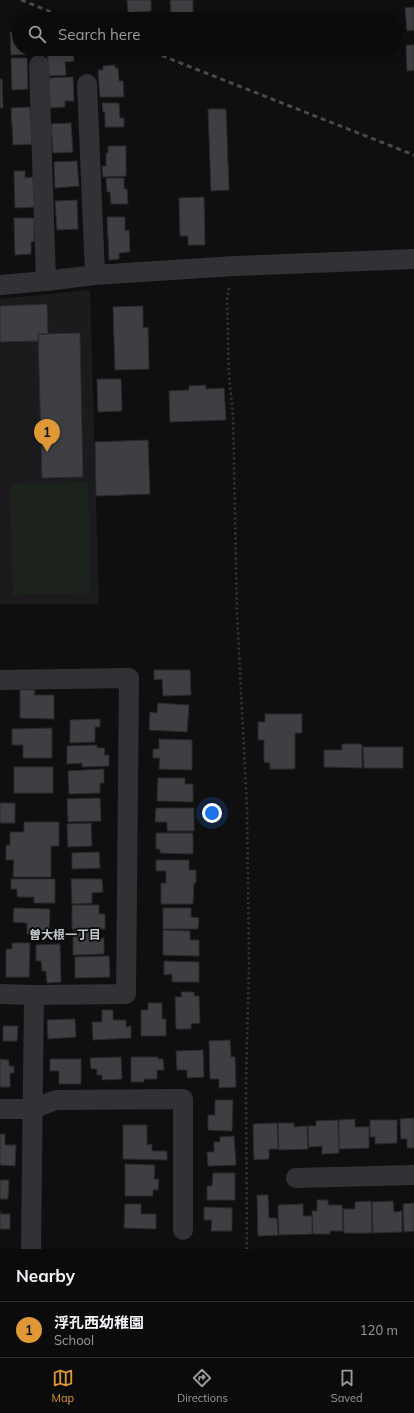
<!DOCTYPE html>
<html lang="en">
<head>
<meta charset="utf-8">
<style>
  :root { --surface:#0b0b0c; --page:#141415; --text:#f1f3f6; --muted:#9a9b9d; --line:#2b2b2d; --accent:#e09837 }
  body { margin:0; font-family:Mulish,"Noto Sans JP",sans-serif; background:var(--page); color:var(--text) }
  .you { position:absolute; left:212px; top:813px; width:14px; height:14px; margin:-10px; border:3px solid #fff; border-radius:50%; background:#1a73e8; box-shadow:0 0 0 6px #1a73e833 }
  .badge { display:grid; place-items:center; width:26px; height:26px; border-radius:50%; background:var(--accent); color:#111; font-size:13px; font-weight:700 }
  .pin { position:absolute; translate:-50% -33px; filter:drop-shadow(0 1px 2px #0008) }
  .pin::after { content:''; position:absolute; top:21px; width:14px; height:12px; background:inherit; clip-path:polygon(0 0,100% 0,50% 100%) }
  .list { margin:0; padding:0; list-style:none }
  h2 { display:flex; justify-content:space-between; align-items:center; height:52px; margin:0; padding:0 16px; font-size:17px }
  h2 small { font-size:13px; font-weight:400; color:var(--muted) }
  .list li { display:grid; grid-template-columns:26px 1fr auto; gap:12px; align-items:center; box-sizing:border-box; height:56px; padding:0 16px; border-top:1px solid var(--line) }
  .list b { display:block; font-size:15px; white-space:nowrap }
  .list p { margin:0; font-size:13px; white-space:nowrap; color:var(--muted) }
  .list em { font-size:13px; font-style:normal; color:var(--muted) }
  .icon { flex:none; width:22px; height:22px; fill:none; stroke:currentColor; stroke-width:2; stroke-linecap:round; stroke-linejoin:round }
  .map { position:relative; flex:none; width:414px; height:1249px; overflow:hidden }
  .search { position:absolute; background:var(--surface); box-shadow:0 2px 10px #0003; left:12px; right:12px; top:12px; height:44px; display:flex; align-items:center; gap:10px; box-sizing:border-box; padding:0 14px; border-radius:22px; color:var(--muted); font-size:15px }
  .sheet { height:108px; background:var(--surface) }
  nav { display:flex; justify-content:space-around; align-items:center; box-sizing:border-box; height:56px; border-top:1px solid var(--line); background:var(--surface); font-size:11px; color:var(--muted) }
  nav a { display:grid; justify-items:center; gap:2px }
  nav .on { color:var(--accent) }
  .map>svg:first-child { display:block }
  .built { fill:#1b1b1d }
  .park { fill:#1c231c }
  .building { fill:#3e3f43; stroke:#292a2c }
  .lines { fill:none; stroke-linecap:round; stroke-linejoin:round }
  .path { stroke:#37393c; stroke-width:2.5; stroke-dasharray:2 3; stroke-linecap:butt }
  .street { stroke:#313235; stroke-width:20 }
  .rail { stroke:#484a4e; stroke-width:3; stroke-dasharray:5 4; stroke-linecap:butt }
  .labels { text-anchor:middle; stroke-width:3.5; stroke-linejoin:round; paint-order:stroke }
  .neighbourhood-label { font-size:12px; font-weight:bold; fill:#c2c6cd; stroke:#0a0a0b }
</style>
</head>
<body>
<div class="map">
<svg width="414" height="1249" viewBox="0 0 414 1249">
  <rect width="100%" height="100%" fill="#0f0f10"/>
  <path class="built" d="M 90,290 L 99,604 L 0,604 L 0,299 Z"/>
  <path class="park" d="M 88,482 L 91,593 L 13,595 L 10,484 Z"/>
  <path class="building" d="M 127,0 L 151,0 L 151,11 L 128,13 Z
    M 170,0 L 193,0 L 193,15 L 171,16 Z
    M 414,7 L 414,30 L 407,31 L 405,8 Z
    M 10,32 L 19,32 L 19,49 L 44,49 L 44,55 L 34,55 L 34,54 L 11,55 Z
    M 406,45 L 414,45 L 414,70 L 407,71 Z
    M 47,49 L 73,49 L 74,61 L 65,62 L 66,75 L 49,76 Z
    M 11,58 L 27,58 L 28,89 L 12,90 Z
    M 115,65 L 115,68 L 118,68 L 119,81 L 123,81 L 124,97 L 100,97 L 98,70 L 103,70 L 103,66 Z
    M 73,77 L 74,101 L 65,101 L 65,107 L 50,108 L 49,78 Z
    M 0,79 L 2,79 L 3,108 L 0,108 Z
    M 102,103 L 119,103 L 120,118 L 124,118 L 124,127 L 105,127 L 105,112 L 103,112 Z
    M 30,107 L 32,144 L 13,145 L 11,108 Z
    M 208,109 L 226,109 L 229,190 L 211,191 Z
    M 71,123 L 73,152 L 53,153 L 51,124 Z
    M 108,146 L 126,146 L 126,176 L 103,177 L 102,166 L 106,166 L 106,153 L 108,153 Z
    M 77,161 L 79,186 L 55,188 L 54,162 Z
    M 14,171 L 25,171 L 25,178 L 33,177 L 34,207 L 15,208 Z
    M 106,178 L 124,178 L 124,189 L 127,189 L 128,204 L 111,204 L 110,192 L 107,192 Z
    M 204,197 L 205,245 L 188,245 L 188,236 L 180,236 L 179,198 Z
    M 77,200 L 78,229 L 57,230 L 55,201 Z
    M 107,217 L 125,217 L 125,231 L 129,230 L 130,252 L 119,253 L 119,259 L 109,260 Z
    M 14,218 L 34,218 L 34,241 L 31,242 L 31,254 L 15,255 Z
    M 47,304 L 48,334 L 38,334 L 39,341 L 0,342 L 0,306 Z
    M 143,306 L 143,328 L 148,327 L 149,369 L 115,370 L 113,307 Z
    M 80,333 L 83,477 L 42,478 L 38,334 Z
    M 97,379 L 121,379 L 122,411 L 98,412 Z
    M 206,385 L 206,389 L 224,388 L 226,420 L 170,422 L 169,391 L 189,390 L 189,386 Z
    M 148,440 L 150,494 L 96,496 L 95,442 Z
    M 154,670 L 190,670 L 191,695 L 163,696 L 162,679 L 154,680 Z
    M 20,690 L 35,690 L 34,695 L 54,695 L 54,719 L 20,718 Z
    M 158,703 L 189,705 L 187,732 L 149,730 L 150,712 L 157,713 Z
    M 265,714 L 302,714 L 302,733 L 295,733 L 295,769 L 270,769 L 270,763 L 264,762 L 264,740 L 258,740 L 258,722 L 265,722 Z
    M 100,719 L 100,727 L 95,727 L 95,742 L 70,743 L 70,720 Z
    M 52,728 L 52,758 L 23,758 L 23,745 L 12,745 L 12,729 Z
    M 159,739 L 192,740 L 192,770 L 159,769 L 160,758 L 153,758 L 153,749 L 159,749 Z
    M 342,744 L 362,744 L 362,768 L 324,767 L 324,750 L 342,750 Z
    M 97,745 L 97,748 L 105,748 L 104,755 L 109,755 L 109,766 L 82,767 L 82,763 L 67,764 L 67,746 Z
    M 363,747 L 403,747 L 403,768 L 364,768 Z
    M 14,767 L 53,767 L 53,793 L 14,793 Z
    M 104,769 L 104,783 L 100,783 L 100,793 L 69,794 L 68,771 Z
    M 158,778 L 185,778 L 185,784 L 193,784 L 193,802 L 157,801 Z
    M 100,798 L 101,821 L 68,822 L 67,799 Z
    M 0,803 L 15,803 L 15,823 L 0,823 Z
    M 156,808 L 194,808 L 194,831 L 167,831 L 167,822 L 155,822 Z
    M 24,822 L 59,822 L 59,846 L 51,846 L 51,877 L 13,877 L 14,860 L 6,860 L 6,845 L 10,845 L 10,832 L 24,832 Z
    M 91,823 L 92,846 L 68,847 L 67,824 Z
    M 156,833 L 193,833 L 193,854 L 160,853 L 160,849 L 156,849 Z
    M 99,852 L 100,868 L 72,869 L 72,853 Z
    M 156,860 L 189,860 L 189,870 L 196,870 L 196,883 L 194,883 L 193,904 L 161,904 L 161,883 L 166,883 L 166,871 L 156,871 Z
    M 11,879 L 55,879 L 55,903 L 34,903 L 34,897 L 17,897 L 17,889 L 11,889 Z
    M 71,879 L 102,879 L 103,892 L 92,893 L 92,903 L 72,904 Z
    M 72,905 L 99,905 L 99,914 L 105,914 L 105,929 L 72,929 Z
    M 14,908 L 50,909 L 49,935 L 27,934 L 27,923 L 13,922 Z
    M 163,908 L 191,908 L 191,917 L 199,918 L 198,929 L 163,929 Z
    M 163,930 L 190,931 L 190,940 L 199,940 L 199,956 L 163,955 Z
    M 73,931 L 98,931 L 98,938 L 104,938 L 104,954 L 73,955 Z
    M 12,943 L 30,943 L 29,977 L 6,977 L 6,949 L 12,949 Z
    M 60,944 L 61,982 L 47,983 L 46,971 L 42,971 L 41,961 L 36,961 L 36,945 Z
    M 109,956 L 110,977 L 75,978 L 75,957 Z
    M 164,961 L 199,962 L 199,982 L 172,982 L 172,974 L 164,975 Z
    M 181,992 L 194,992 L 194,996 L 199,996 L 200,1023 L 191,1024 L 191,1029 L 176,1029 L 175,997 L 182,997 Z
    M 148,1003 L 162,1003 L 162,1019 L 166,1019 L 166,1036 L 141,1036 L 141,1010 L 148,1010 Z
    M 102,1010 L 113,1010 L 113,1020 L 126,1020 L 126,1027 L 131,1026 L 131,1038 L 93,1040 L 92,1022 L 102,1022 Z
    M 75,1019 L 76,1037 L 48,1039 L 47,1020 Z
    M 3,1026 L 18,1026 L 17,1041 L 3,1041 Z
    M 230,1040 L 231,1057 L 235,1057 L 236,1087 L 219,1088 L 219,1079 L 210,1079 L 209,1041 Z
    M 203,1050 L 204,1077 L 187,1078 L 187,1070 L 177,1070 L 176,1051 Z
    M 121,1057 L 122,1079 L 102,1080 L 102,1075 L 97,1075 L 97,1069 L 91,1069 L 90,1058 Z
    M 131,1057 L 158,1057 L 158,1059 L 163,1059 L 164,1070 L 157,1070 L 157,1079 L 144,1079 L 144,1082 L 131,1082 Z
    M 0,1059 L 9,1060 L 9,1066 L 14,1066 L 14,1073 L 10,1073 L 10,1087 L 0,1087 Z
    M 50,1059 L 81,1059 L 81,1084 L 59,1084 L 59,1071 L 50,1071 Z
    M 215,1100 L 233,1100 L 232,1131 L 208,1130 L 208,1115 L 215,1115 Z
    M 414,1118 L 414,1148 L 407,1148 L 407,1139 L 401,1139 L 400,1119 Z
    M 355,1119 L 355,1127 L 369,1127 L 369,1148 L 339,1149 L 339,1120 Z
    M 338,1120 L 339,1153 L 322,1154 L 322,1146 L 309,1147 L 308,1126 L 316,1126 L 316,1121 Z
    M 370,1120 L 397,1120 L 397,1143 L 375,1144 L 375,1137 L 370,1137 Z
    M 277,1123 L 278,1149 L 269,1149 L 269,1159 L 254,1160 L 253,1124 Z
    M 278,1123 L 294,1123 L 294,1127 L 307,1126 L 308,1149 L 279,1150 Z
    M 123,1125 L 147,1125 L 147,1145 L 152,1144 L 152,1151 L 167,1151 L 167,1160 L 123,1159 Z
    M 0,1134 L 5,1134 L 5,1145 L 16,1145 L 15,1166 L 0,1165 Z
    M 234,1136 L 236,1165 L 208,1166 L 207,1152 L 214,1152 L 214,1142 L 220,1142 L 220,1137 Z
    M 125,1164 L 155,1165 L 154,1179 L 159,1179 L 158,1190 L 153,1190 L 153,1196 L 125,1196 Z
    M 213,1173 L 235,1173 L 235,1200 L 207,1200 L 207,1186 L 212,1186 Z
    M 0,1180 L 9,1180 L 8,1199 L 0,1199 Z
    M 257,1195 L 268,1195 L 269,1218 L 277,1218 L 278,1235 L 258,1236 Z
    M 317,1200 L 328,1200 L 328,1205 L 342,1205 L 343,1231 L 330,1231 L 330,1234 L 313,1234 L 312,1211 L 317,1211 Z
    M 371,1201 L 372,1233 L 344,1233 L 343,1209 L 355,1209 L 355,1202 Z
    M 393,1201 L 394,1212 L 402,1211 L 402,1232 L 373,1233 L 372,1202 Z
    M 414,1203 L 414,1231 L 404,1232 L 403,1204 Z
    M 125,1204 L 141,1204 L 141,1214 L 156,1214 L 156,1229 L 124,1228 Z
    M 303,1204 L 303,1216 L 312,1216 L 312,1234 L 279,1235 L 278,1205 Z
    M 204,1207 L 232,1208 L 232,1231 L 211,1231 L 212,1220 L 204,1220 Z
    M 0,1211 L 0,1214 L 10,1214 L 10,1229 L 0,1229 Z"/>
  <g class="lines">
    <path class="path" d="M 229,288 L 227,298 L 229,377 L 233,415 L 237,613 L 247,808 L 249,966 L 246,1083 L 247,1249"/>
    <path class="street" d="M 39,65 L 46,281
      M 87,84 L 95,275
      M 0,285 L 46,281 L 95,275 L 234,266 L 414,259
      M 0,680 L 129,678 L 126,994 L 34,995
      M 0,994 L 34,995 L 31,1249
      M 0,1109 L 32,1109 L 56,1100 L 183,1099 L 183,1230
      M 296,1178 L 414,1175"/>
    <path class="rail" d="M 21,0 L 69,19
      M 145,49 L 414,155"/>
  </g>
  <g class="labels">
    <g class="neighbourhood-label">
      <text x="65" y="939">曽大根一丁目</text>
    </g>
  </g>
</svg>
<div class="you"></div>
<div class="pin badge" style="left:47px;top:452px">1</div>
<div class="search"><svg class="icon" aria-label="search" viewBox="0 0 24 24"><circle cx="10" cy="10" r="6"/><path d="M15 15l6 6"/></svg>Search here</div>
</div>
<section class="sheet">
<h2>Nearby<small></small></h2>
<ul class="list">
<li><span class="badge">1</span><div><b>浮孔西幼稚園</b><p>School</p></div><em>120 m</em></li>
</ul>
</section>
<nav>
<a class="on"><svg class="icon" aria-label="map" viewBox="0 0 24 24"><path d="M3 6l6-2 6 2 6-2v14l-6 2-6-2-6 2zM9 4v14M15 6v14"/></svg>Map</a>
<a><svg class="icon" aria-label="directions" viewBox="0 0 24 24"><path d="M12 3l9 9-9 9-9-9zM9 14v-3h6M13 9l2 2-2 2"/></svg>Directions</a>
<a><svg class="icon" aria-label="saved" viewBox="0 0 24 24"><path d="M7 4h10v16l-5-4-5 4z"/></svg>Saved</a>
</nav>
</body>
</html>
